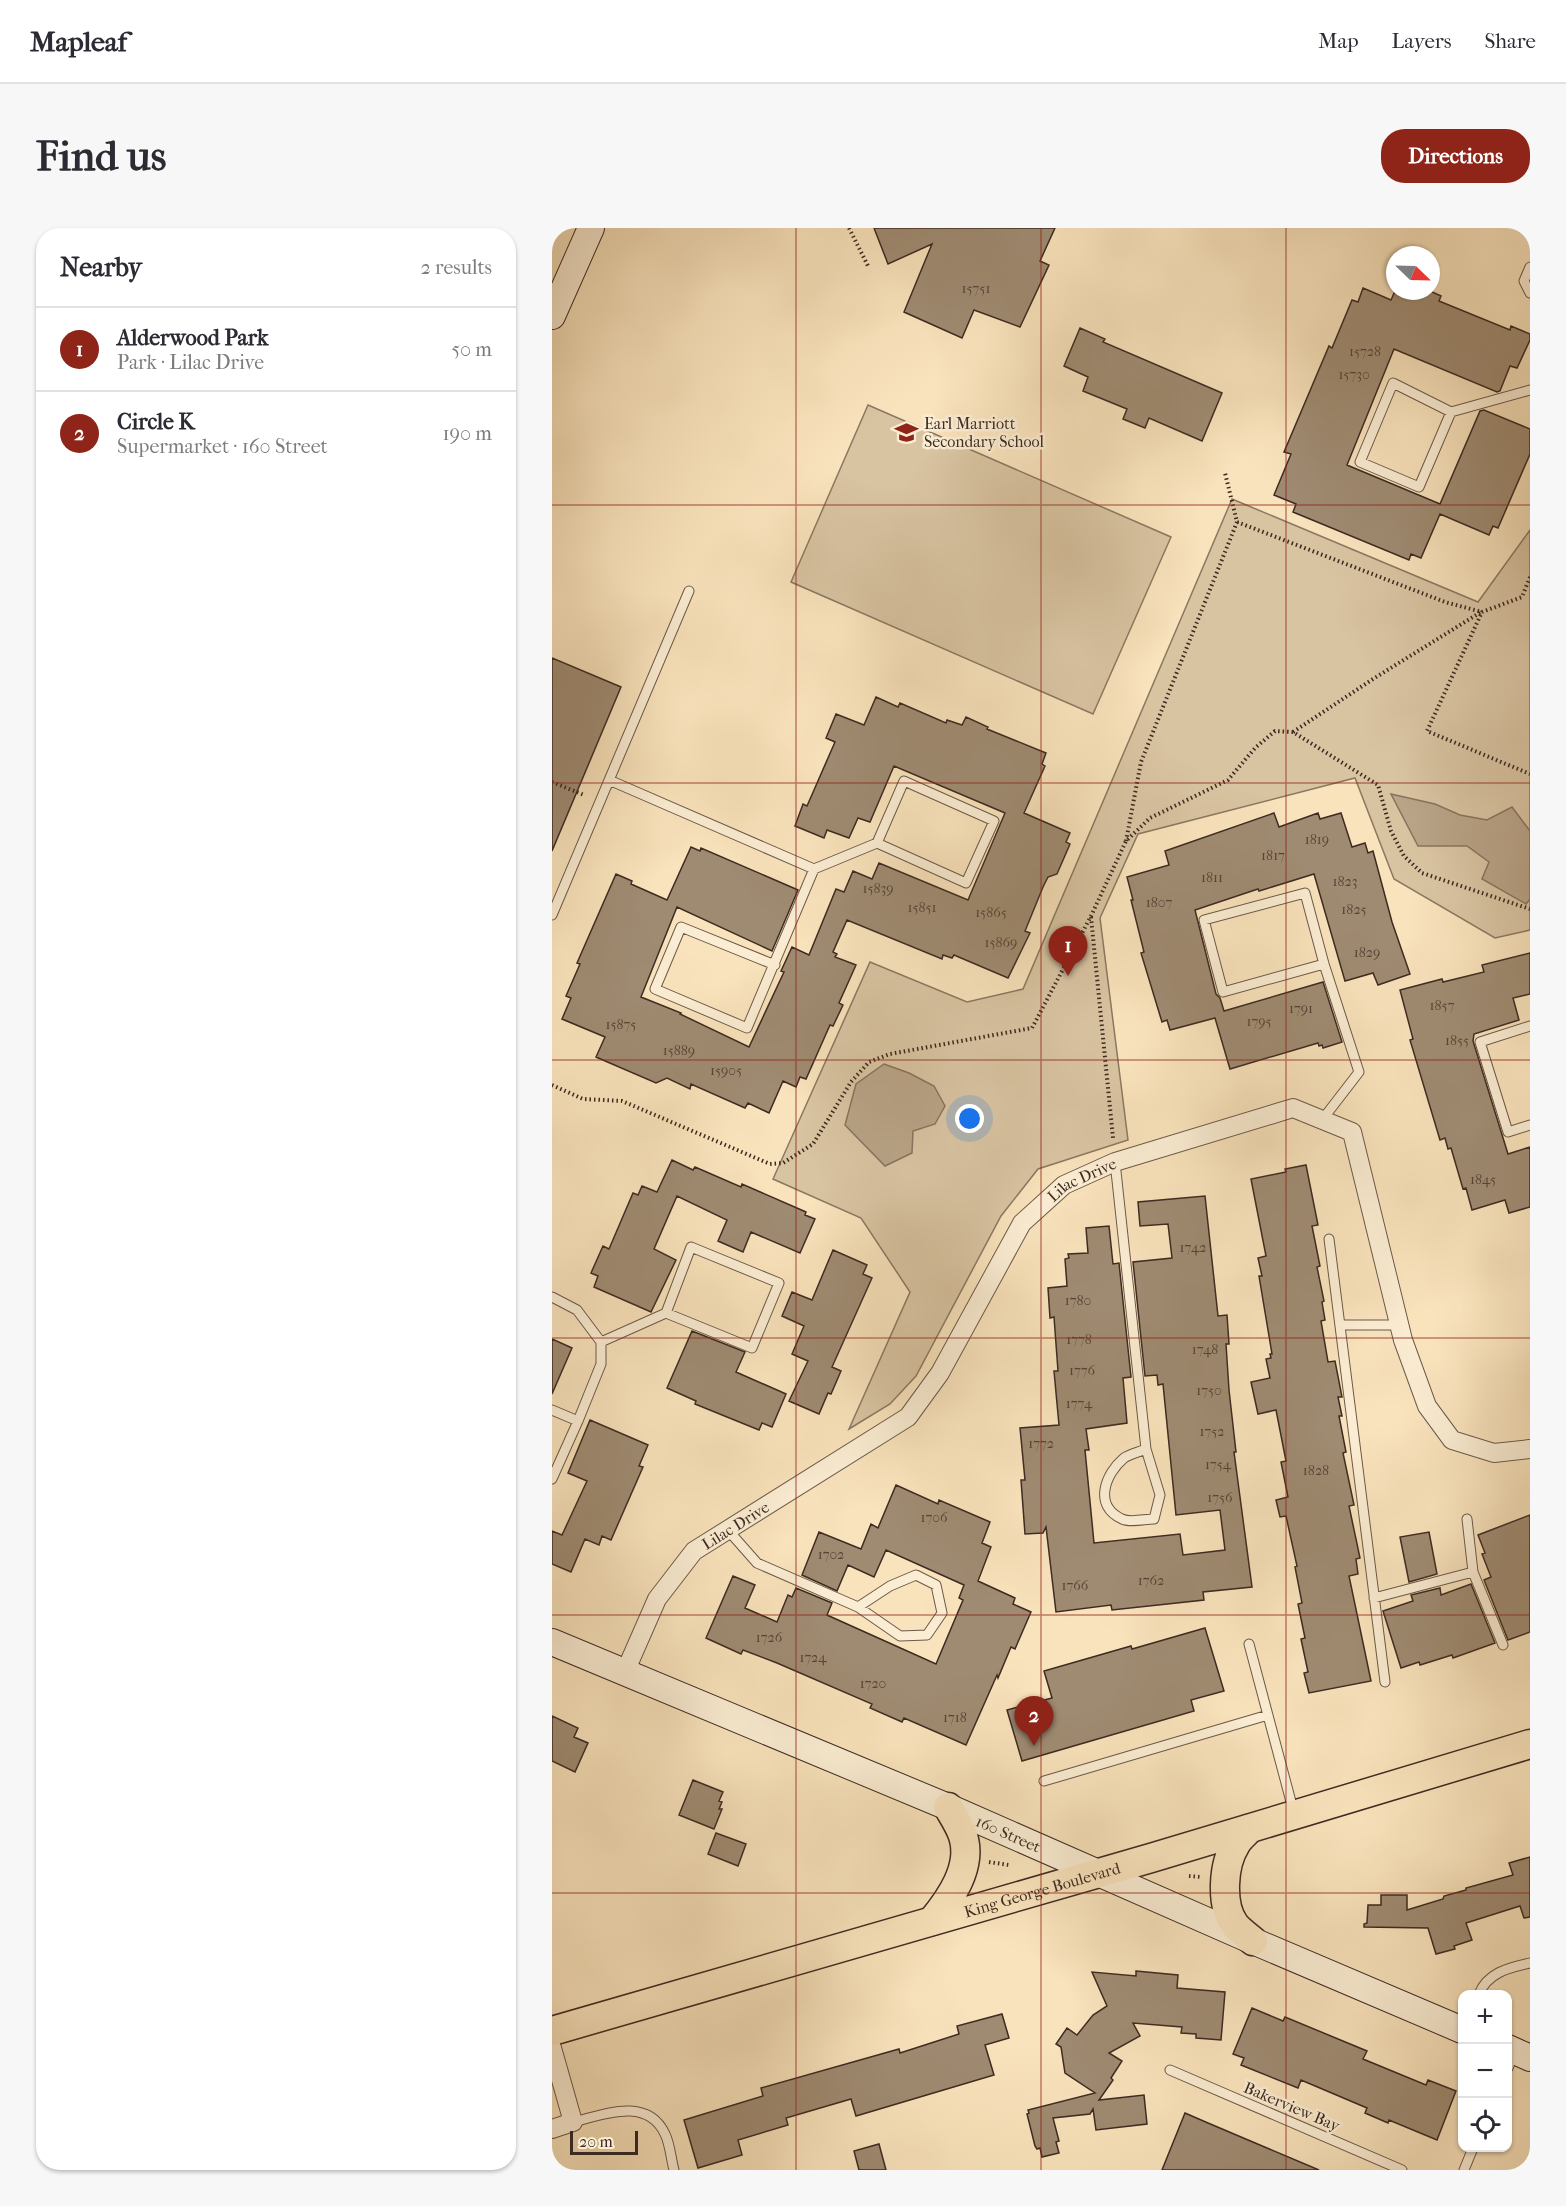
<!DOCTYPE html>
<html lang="en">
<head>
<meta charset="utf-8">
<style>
  :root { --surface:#fff; --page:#f7f7f7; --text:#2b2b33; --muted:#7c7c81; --line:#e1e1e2; --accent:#8f2418 }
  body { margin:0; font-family:"IM FELL French Canon",serif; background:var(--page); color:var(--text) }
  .controls { position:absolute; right:18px; bottom:18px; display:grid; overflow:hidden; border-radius:12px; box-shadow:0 2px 4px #0004 }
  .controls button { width:54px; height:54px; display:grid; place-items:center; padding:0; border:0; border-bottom:2px solid var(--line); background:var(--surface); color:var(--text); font:30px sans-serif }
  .compass { position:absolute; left:834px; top:18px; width:54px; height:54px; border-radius:50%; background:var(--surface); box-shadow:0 2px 4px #0004; rotate:113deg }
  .scale { position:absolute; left:18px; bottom:15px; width:68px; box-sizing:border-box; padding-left:6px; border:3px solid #3d2b22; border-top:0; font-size:16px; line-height:21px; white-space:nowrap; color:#3d2b22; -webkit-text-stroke:4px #fbedd3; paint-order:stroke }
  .you { position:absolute; left:418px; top:891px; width:21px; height:21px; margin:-15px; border:4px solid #fff; border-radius:50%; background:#1a73e8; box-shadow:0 0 0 9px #1a73e833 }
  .badge { display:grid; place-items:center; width:39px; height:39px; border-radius:50%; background:var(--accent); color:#fff; font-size:20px; font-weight:700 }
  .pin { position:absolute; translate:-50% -50px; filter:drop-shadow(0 2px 3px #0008) }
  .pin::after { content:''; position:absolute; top:32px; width:21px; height:18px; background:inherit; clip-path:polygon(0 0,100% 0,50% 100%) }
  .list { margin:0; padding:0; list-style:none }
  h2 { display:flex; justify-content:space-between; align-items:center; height:78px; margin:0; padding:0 24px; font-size:26px }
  h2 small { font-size:20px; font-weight:400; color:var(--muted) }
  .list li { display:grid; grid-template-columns:39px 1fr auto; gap:18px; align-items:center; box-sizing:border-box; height:84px; padding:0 24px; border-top:2px solid var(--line) }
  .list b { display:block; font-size:22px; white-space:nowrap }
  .list p { margin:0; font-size:20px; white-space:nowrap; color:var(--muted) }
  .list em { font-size:20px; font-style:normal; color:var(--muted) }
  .icon { flex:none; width:33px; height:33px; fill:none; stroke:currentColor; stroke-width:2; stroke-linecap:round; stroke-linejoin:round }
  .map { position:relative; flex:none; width:978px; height:1942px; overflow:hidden; border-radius:24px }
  header { display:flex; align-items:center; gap:36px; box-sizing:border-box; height:84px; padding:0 30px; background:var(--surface); border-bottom:2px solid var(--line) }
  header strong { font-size:28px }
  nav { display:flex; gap:33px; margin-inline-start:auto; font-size:21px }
  .intro { display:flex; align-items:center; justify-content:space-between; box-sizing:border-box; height:144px; padding:0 36px }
  h1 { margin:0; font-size:42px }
  .button { padding:15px 27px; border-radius:24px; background:var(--accent); color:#fff; font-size:21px; font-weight:700 }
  main { display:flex; gap:36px; padding:0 36px }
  aside { flex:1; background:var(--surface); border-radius:24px; box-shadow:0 2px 4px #0004 }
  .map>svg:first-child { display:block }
  .green { fill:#d9c4a2; stroke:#8b7862; stroke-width:1.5 }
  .water { fill:#b9a488; stroke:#87745f; stroke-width:1.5 }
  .building { fill:#9f8b72; stroke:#3d2b22; stroke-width:1.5 }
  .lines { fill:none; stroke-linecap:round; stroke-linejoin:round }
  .lane-casing { stroke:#6c5948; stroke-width:11 }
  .street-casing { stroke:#6c5948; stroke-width:20 }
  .secondary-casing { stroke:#3d2b22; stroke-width:28 }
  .primary-casing { stroke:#3d2b22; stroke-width:31 }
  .path { stroke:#3d2b22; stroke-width:4; stroke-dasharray:1.5 3; stroke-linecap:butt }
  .lane { stroke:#fbedd3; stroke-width:9 }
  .street { stroke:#fbedd3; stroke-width:18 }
  .secondary { stroke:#fbedd3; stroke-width:26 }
  .primary { stroke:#f9e3bc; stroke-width:28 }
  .grid { fill:none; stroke:#8f2418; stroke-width:1.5; stroke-opacity:0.55 }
  .labels { text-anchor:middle; stroke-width:5; stroke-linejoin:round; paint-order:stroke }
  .number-label { font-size:14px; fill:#564336 }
  .poi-label { font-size:16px; fill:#3d2b22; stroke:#fbedd3; text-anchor:start }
  .street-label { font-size:16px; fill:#3d2b22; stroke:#fbedd3 }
</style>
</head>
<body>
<header>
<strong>Mapleaf</strong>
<nav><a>Map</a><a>Layers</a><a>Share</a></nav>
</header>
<div class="intro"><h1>Find us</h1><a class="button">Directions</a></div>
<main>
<aside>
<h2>Nearby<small>2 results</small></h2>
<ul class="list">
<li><span class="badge">1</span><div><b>Alderwood Park</b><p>Park · Lilac Drive</p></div><em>50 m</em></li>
<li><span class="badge">2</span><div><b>Circle K</b><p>Supermarket · 160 Street</p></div><em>190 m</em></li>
</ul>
</aside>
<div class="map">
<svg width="978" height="1942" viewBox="0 0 978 1942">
  <rect width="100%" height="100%" fill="#f9e3bc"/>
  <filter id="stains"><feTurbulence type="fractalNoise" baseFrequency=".00333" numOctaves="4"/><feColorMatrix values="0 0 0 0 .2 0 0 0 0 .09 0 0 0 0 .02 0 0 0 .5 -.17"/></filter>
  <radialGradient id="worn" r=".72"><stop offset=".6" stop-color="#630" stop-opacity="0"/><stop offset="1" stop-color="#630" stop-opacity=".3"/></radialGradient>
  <path class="green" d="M 316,177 L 619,309 L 541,486 L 239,354 Z
    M 680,271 L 926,374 L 978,302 L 978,702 L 943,710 L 842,651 L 803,550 L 586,606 L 548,690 L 576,912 L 486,941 L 449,988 L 364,1148 L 338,1176 L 297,1201 L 358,1064 L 309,990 L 221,951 L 318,734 L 415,774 L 471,761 Z"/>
  <path class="water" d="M 839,566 L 883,576 L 908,587 L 935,592 L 960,579 L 978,603 L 978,671 L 974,676 L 930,651 L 937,634 L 915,618 L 866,618 Z
    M 332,836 L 357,845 L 382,858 L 393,878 L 383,896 L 361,903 L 360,925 L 333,938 L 293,897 L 304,856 Z"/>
  <path class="building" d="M 322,0 L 503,0 L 488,33 L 497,37 L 468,99 L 422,82 L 410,110 L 352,84 L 380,16 L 336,36 Z
    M 811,60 L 839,72 L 843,63 L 878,63 L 889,68 L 887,73 L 958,102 L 959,98 L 978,106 L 978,112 L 965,140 L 958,138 L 948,163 L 945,164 L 842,121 L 795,237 L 888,276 L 928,183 L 932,182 L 978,201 L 978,226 L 946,300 L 941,298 L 937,307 L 888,286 L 869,330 L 859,326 L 857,332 L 741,284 L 744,276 L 722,267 L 739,226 L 732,224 L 777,118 L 780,120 L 800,72 L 806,74 Z
    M 528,100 L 553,111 L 551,114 L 670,165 L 650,213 L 597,190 L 593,200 L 571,191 L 575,181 L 531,163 L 536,149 L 512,138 Z
    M 0,430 L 69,459 L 0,623 Z
    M 324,469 L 346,479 L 348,475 L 394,495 L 395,492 L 410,497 L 414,489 L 436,499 L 435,501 L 494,525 L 490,536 L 493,538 L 472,585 L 518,605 L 514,614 L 518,616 L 505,646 L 496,649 L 491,659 L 473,703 L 478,705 L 456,750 L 402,727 L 400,730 L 391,727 L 390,731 L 295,692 L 281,724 L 285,726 L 283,729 L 304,737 L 287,775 L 291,777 L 281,798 L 278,797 L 254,851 L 248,849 L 244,859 L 231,853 L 217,885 L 196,875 L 193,880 L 139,856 L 138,861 L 115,850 L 104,855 L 44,829 L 53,809 L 10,791 L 19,770 L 14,768 L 28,736 L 25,735 L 64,646 L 80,653 L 79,656 L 115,672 L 139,619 L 148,623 L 149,620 L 246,662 L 220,723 L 125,679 L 89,769 L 129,785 L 128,786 L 197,819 L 232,744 L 229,743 L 240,719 L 257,727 L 284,661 L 292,664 L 301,643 L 320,651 L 327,635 L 416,672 L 453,585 L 342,538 L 318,594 L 306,590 L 297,610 L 275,602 L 272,610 L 243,598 L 251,576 L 255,578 L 283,514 L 274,510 L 284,486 L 312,497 Z
    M 722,585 L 727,599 L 766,585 L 768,591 L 789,585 L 800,619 L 813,615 L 816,625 L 821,623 L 840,694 L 858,746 L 826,757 L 821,745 L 793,753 L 762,646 L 707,663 L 706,661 L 643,682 L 664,766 L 668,770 L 672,783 L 771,754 L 790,814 L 771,820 L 770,817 L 767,818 L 766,815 L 678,841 L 663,790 L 618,802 L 615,792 L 610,794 L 589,725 L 592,724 L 579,672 L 581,672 L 575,649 L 617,637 L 613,623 Z
    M 978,725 L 978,766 L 961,770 L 967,792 L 922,806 L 921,813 L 956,926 L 978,919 L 978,979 L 957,985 L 953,972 L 920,982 L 914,960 L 911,961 L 899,920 L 896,921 L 893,910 L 888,912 L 858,812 L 861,811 L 848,762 L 890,751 L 891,754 L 932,744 L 930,737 Z
    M 120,932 L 141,942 L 143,939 L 189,959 L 190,956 L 254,984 L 253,987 L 263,991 L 248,1025 L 199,1004 L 191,1024 L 166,1013 L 175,992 L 125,968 L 102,1021 L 124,1032 L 99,1084 L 42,1059 L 46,1048 L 39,1045 L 51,1018 L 57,1021 L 81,965 L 86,967 L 90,958 L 105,964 Z
    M 754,937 L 766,997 L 760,998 L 768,1038 L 765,1039 L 772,1073 L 770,1074 L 773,1092 L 769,1093 L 776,1134 L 783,1133 L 790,1169 L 786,1169 L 790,1188 L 787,1188 L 794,1224 L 791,1225 L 802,1277 L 797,1278 L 808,1330 L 804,1331 L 806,1346 L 797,1348 L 819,1453 L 757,1465 L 752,1445 L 756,1444 L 749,1411 L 753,1410 L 746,1376 L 750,1375 L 743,1339 L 745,1338 L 734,1288 L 728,1289 L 724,1272 L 736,1269 L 729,1234 L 734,1233 L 724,1182 L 706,1186 L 699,1154 L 718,1150 L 714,1131 L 719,1130 L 718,1126 L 720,1126 L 707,1048 L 710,1048 L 706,1030 L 714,1028 L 699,951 L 734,944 L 733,941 Z
    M 653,968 L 666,1088 L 675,1087 L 677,1116 L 674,1116 L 677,1162 L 684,1224 L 682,1224 L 700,1359 L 651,1364 L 652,1372 L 560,1382 L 559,1377 L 504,1384 L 494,1299 L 491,1305 L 473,1306 L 469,1252 L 473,1252 L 468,1200 L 507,1197 L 502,1143 L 506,1143 L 502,1089 L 498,1090 L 496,1060 L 515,1058 L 513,1031 L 517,1030 L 516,1026 L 536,1025 L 534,1000 L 557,998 L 561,1036 L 567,1035 L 579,1149 L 571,1150 L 575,1195 L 534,1201 L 537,1222 L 533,1222 L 542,1315 L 628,1306 L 631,1327 L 673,1322 L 668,1282 L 624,1287 L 611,1156 L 606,1157 L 605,1147 L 593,1148 L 581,1034 L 620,1030 L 616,996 L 588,998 L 586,974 Z
    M 281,1022 L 315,1037 L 311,1046 L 320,1050 L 280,1139 L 289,1143 L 279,1166 L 276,1165 L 267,1186 L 237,1173 L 256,1133 L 240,1126 L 252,1098 L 230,1088 L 240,1064 L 260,1072 Z
    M 140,1103 L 193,1124 L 184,1144 L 234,1166 L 220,1199 L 210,1195 L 207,1202 L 143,1176 L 144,1173 L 115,1160 Z
    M 0,1111 L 20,1120 L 0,1166 Z
    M 38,1192 L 96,1217 L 87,1238 L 91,1239 L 59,1312 L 50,1308 L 47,1317 L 33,1311 L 19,1344 L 0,1336 L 0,1303 L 10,1307 L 35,1253 L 16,1245 Z
    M 344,1257 L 386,1276 L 387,1272 L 438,1294 L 430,1315 L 439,1319 L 426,1353 L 463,1370 L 461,1376 L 479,1384 L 463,1421 L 459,1419 L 446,1450 L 445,1447 L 414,1517 L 352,1490 L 350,1494 L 318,1480 L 320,1476 L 225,1435 L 191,1422 L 189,1426 L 154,1410 L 181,1348 L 203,1357 L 193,1380 L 225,1394 L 236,1367 L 240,1369 L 244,1360 L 280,1375 L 275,1387 L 384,1436 L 411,1372 L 407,1370 L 412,1357 L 334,1322 L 322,1349 L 296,1337 L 285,1363 L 250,1347 L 267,1304 L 309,1321 L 319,1296 L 326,1300 Z
    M 978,1287 L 978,1404 L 956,1412 L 932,1352 L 939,1349 L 930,1326 L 933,1325 L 926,1307 Z
    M 877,1304 L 885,1346 L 857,1354 L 848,1309 Z
    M 919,1356 L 943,1415 L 901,1430 L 900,1427 L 868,1437 L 867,1434 L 849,1440 L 831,1383 L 861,1373 L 859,1367 L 888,1360 L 889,1367 Z
    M 653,1400 L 672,1463 L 639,1472 L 642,1483 L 470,1533 L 455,1482 L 500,1470 L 492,1443 L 579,1418 L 580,1421 Z
    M 0,1488 L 26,1500 L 22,1509 L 36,1515 L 23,1544 L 0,1533 Z
    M 141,1552 L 171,1564 L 167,1573 L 170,1574 L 167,1581 L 170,1581 L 162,1601 L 127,1587 Z
    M 164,1605 L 194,1616 L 186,1638 L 156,1626 Z
    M 978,1629 L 978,1689 L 972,1690 L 968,1678 L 914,1695 L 920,1712 L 902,1718 L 903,1721 L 884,1726 L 876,1700 L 812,1699 L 812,1696 L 815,1695 L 816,1677 L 829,1677 L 829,1667 L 855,1667 L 855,1682 L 891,1671 L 892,1668 L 914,1662 L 914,1660 L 961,1647 L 957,1635 Z
    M 584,1743 L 626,1747 L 625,1760 L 673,1764 L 669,1812 L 644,1810 L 644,1806 L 629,1805 L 630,1799 L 581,1795 L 588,1808 L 557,1825 L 570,1833 L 559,1850 L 561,1852 L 547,1872 L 592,1867 L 595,1896 L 544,1902 L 541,1881 L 538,1886 L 501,1890 L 507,1913 L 504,1914 L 507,1925 L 490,1929 L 488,1920 L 485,1921 L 483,1918 L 475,1886 L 477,1885 L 476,1882 L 543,1865 L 513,1845 L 509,1819 L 504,1816 L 515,1800 L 525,1807 L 541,1787 L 555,1778 L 540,1744 L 584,1748 Z
    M 700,1780 L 731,1793 L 733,1789 L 815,1823 L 811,1831 L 874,1857 L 876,1852 L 904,1863 L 885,1912 L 837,1892 L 836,1895 L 813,1885 L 815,1880 L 749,1852 L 746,1860 L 689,1837 L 692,1830 L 681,1826 Z
    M 450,1786 L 457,1810 L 433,1817 L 442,1847 L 304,1888 L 299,1871 L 234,1890 L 236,1897 L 186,1912 L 190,1927 L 146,1940 L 132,1892 L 211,1868 L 209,1860 L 347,1821 L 348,1825 L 407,1806 L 405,1798 Z
    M 633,1885 L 656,1895 L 767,1942 L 610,1942 Z
    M 327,1916 L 334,1942 L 307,1942 L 302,1923 Z"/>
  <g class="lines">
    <defs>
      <path id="lane" d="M 978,39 L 972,53 L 978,65
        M 899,184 L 867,259 L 808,234 L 841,155 L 899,184 L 978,162
        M 57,552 L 262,641
        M 0,687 L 137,363
        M 223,737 L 129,699 L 103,761 L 195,800 L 262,641 L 325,615 L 414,655 L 442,593 L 352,553 L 325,615
        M 978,798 L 928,814 L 956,904 L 978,897
        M 770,892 L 807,844 L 772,736 L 753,665 L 652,692 L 671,764 L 772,736
        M 563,934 L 594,1221 L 608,1267 L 602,1291 C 593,1291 578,1295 570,1291 C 541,1278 553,1246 572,1230 C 578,1226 587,1224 594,1221
        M 777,1011 L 833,1454
        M 0,1069 L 25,1082 L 49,1114
        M 788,1097 L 847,1097
        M 0,1182 L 26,1193 L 0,1251
        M 26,1193 L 49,1136 L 49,1114 L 114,1085 L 139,1019 L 227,1055 L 200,1120 L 114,1085
        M 915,1291 L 921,1344
        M 175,1301 L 205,1335 L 306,1379 L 348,1408 L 375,1407 L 390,1385 L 384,1357 L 364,1347 L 338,1358 L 306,1379
        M 822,1370 L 921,1344 L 951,1417
        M 697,1416 L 742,1585
        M 492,1553 L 716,1487
        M 927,1766 C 936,1744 957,1740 978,1735
        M 956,1840 L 962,1825
        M 618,1842 L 850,1942
        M 21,1894 C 51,1887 95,1868 113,1906 C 118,1916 119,1931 122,1942
        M 912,1942 L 921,1920"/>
      <g id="street">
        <path id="s1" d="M 73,1444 L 105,1371 L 142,1323 L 356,1189 L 388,1145 L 470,995 L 512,957 L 563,934 L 741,880 L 800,904 L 851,1112 L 875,1178 L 900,1212 L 942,1225 L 978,1221"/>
        <path d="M 0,1820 L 21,1894 L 0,1901"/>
      </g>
      <g id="secondary">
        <path d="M 0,88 L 39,0"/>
        <path id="s2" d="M 0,1414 L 396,1579 L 701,1713 L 910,1802"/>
        <path d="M 956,1820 L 978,1830"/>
      </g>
      <g id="primary">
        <path d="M 697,1601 C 693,1606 687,1610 684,1616 C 671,1636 668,1677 683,1697 C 688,1703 695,1708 701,1713"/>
        <path d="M 380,1693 C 398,1671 421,1639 411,1608 C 408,1598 401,1588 396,1579"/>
        <path id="s3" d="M 0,1803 L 599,1630 L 978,1516"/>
      </g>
    </defs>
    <use href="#lane" class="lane-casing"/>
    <use href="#street" class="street-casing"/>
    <use href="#secondary" class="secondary-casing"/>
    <use href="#primary" class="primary-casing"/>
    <path class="path" d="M 297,0 L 317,40
      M 685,294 L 893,374 L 930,384
      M 978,349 L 970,369 L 930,384 L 875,503 L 978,546
      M 741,504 L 821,451 L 929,384
      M 0,554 L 32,567
      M 574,613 L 589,534 L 685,294 L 673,245
      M 539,689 L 561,910
      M 0,857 L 31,871 L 70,873 L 218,936 L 231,935 L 261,916 L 299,854 L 317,834 L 338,826 L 480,800 L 539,688 L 574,613 L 598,590 L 676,552 L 703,520 L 723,503 L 741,504 L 826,557 L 839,603 L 852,628 L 870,645 L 978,681
      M 437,1634 L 457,1637
      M 637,1648 L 649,1649"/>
    <use href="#lane" class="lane"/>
    <use href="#street" class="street"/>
    <use href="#secondary" class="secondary"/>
    <use href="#primary" class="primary"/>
  </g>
  <path class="grid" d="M 244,0 L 244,1942M 489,0 L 489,1942M 734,0 L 734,1942M 0,277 L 978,277M 0,555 L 978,555M 0,832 L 978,832M 0,1110 L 978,1110M 0,1387 L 978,1387M 0,1665 L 978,1665"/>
  <defs>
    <symbol id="school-bare" viewBox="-9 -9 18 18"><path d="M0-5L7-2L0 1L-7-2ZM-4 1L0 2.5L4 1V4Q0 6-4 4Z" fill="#8f2418" stroke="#fbedd3" stroke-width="2.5" paint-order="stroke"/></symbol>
  </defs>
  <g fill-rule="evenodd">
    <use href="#school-bare" x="338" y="188" width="33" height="33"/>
  </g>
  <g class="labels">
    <g class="number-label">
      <text x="424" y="65">15751</text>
      <text x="813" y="128">15728</text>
      <text x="802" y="151">15730</text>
      <text x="765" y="616">1819</text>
      <text x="721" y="632">1817</text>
      <text x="660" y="654">1811</text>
      <text x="793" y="658">1823</text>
      <text x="326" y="665">15839</text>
      <text x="607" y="679">1807</text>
      <text x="370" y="684">15851</text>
      <text x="802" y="686">1825</text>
      <text x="439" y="689">15865</text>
      <text x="449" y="719">15869</text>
      <text x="815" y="729">1829</text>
      <text x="890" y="782">1857</text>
      <text x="749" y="785">1791</text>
      <text x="707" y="798">1795</text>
      <text x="69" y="801">15875</text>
      <text x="905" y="817">1855</text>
      <text x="127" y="827">15889</text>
      <text x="174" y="847">15905</text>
      <text x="931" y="956">1845</text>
      <text x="641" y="1024">1742</text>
      <text x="526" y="1077">1780</text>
      <text x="527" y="1116">1778</text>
      <text x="653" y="1126">1748</text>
      <text x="530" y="1147">1776</text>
      <text x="657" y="1167">1750</text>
      <text x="527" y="1180">1774</text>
      <text x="660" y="1208">1752</text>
      <text x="489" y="1220">1772</text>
      <text x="666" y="1241">1754</text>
      <text x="764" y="1247">1828</text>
      <text x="668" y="1274">1756</text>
      <text x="382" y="1294">1706</text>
      <text x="279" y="1331">1702</text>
      <text x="599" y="1357">1762</text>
      <text x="523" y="1362">1766</text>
      <text x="217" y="1414">1726</text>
      <text x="261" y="1434">1724</text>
      <text x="321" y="1460">1720</text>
      <text x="403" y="1494">1718</text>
    </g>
    <g class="poi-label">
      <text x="372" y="201">Earl Marriott<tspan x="372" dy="18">Secondary School</tspan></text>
    </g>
    <g class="street-label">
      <text dy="6" stroke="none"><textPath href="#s1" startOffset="693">Lilac Drive</textPath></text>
      <text dy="6" stroke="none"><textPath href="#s1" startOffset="189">Lilac Drive</textPath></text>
      <text dy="6" stroke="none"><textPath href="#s2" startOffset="495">160 Street</textPath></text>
      <text dy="6" stroke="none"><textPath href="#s3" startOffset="510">King George Boulevard</textPath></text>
      <text transform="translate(740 1878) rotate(23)" y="6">Bakerview Bay</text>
    </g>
  </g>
  <rect width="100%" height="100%" filter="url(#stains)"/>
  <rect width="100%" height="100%" fill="url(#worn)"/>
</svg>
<div class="controls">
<button>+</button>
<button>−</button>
<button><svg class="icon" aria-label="locate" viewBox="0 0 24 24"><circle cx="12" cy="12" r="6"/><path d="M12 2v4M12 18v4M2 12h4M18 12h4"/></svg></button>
</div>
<svg class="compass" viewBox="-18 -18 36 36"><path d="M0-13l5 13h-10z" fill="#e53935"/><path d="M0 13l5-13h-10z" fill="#7c7c81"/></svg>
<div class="scale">20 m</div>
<div class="you"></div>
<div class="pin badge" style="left:516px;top:748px">1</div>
<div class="pin badge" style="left:482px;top:1518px">2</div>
</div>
</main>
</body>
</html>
